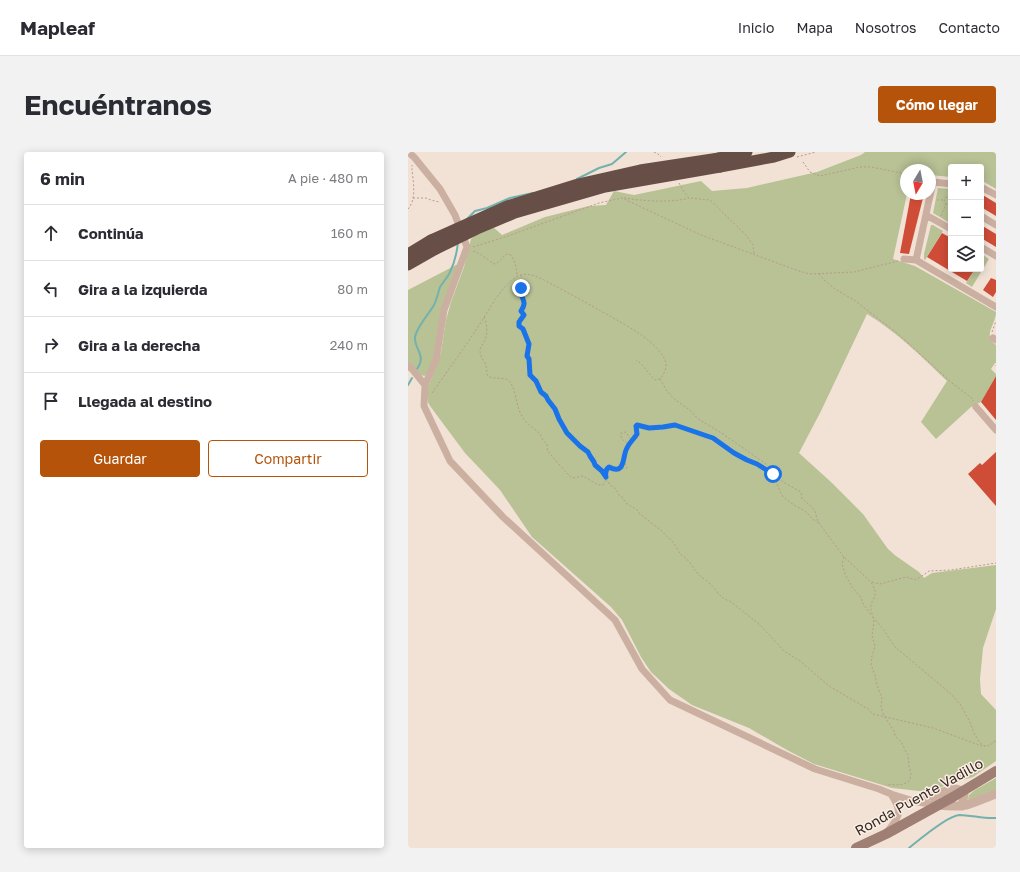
<!DOCTYPE html>
<html lang="es">
<head>
<meta charset="utf-8">
<style>
  :root { --surface:#fff; --page:#f2f2f3; --text:#2b2b33; --muted:#7c7c81; --line:#e1e1e2; --accent:#b45309 }
  body { margin:0; font-family:"Golos Text",sans-serif; background:var(--page); color:var(--text) }
  .controls { position:absolute; right:12px; top:12px; display:grid; overflow:hidden; border-radius:4px; box-shadow:0 2px 10px #0003 }
  .controls button { width:36px; height:36px; display:grid; place-items:center; padding:0; border:0; border-bottom:1px solid var(--line); background:var(--surface); color:var(--text); font:20px sans-serif }
  .compass { position:absolute; left:492px; top:12px; width:36px; height:36px; border-radius:50%; background:var(--surface); box-shadow:0 2px 10px #0003; rotate:190deg }
  .stop { position:absolute; width:12px; height:12px; margin:-9px; border:3px solid #1a73e8; border-radius:50%; background:#fff }
  .stop.end { background:#1a73e8; border-color:#fff; box-shadow:0 1px 4px #0008 }
  .list { margin:0; padding:0; list-style:none }
  h2 { display:flex; justify-content:space-between; align-items:center; height:52px; margin:0; padding:0 16px; font-size:17px }
  h2 small { font-size:13px; font-weight:400; color:var(--muted) }
  .list li { display:grid; grid-template-columns:26px 1fr auto; gap:12px; align-items:center; box-sizing:border-box; height:56px; padding:0 16px; border-top:1px solid var(--line) }
  .list b { display:block; font-size:15px; white-space:nowrap }
  .list em { font-size:13px; font-style:normal; color:var(--muted) }
  .actions { display:flex; gap:8px; padding:12px 16px }
  .actions a { flex:1; padding:9px 0; border:1px solid var(--accent); border-radius:4px; text-align:center; font-size:14px; color:var(--accent) }
  .actions .main { background:var(--accent); color:#fff }
  .icon { flex:none; width:22px; height:22px; fill:none; stroke:currentColor; stroke-width:2; stroke-linecap:round; stroke-linejoin:round }
  .map { position:relative; flex:none; width:588px; height:696px; overflow:hidden; border-radius:4px }
  header { display:flex; align-items:center; gap:24px; box-sizing:border-box; height:56px; padding:0 20px; background:var(--surface); border-bottom:1px solid var(--line) }
  header strong { font-size:19px }
  nav { display:flex; gap:22px; margin-inline-start:auto; font-size:14px }
  .intro { display:flex; align-items:center; justify-content:space-between; box-sizing:border-box; height:96px; padding:0 24px }
  h1 { margin:0; font-size:28px }
  .button { padding:10px 18px; border-radius:4px; background:var(--accent); color:#fff; font-size:14px; font-weight:700 }
  main { display:flex; gap:24px; padding:0 24px }
  aside { flex:1; background:var(--surface); border-radius:4px; box-shadow:0 2px 10px #0003 }
  .map>svg:first-child { display:block }
  .green { fill:#b8c295 }
  .lines { fill:none; stroke-linecap:round; stroke-linejoin:round }
  .stream { stroke:#73b1ae; stroke-width:2 }
  .building { fill:#cf4c37 }
  .path { stroke:#b79a8b; stroke-width:1; stroke-dasharray:2 2; stroke-linecap:butt }
  .minor { stroke:#cbb0a1; stroke-width:7 }
  .tertiary { stroke:#cbb0a1; stroke-width:9 }
  .secondary { stroke:#9f7e73; stroke-width:10 }
  .trunk { stroke:#674f48; stroke-width:11 }
  .trunk-bridge { stroke:#674f48; stroke-width:11 }
  .route { stroke:#1a73e8; stroke-width:5 }
  .labels { text-anchor:middle; stroke-width:3; stroke-linejoin:round; paint-order:stroke }
  .street-label { font-size:14px; fill:#352825; stroke:#faede2 }
</style>
</head>
<body>
<header>
<strong>Mapleaf</strong>
<nav><a>Inicio</a><a>Mapa</a><a>Nosotros</a><a>Contacto</a></nav>
</header>
<div class="intro"><h1>Encuéntranos</h1><a class="button">Cómo llegar</a></div>
<main>
<aside>
<h2>6 min<small>A pie · 480 m</small></h2>
<ul class="list">
<li><svg class="icon" aria-label="ahead" viewBox="0 0 24 24"><path d="M12 20V5M6 11l6-6 6 6"/></svg><div><b>Continúa</b></div><em>160 m</em></li>
<li><svg class="icon" aria-label="left" viewBox="0 0 24 24"><path d="M17 20v-9H6M10 6l-5 5 5 5"/></svg><div><b>Gira a la izquierda</b></div><em>80 m</em></li>
<li><svg class="icon" aria-label="right" viewBox="0 0 24 24"><path d="M7 20v-9h11M14 6l5 5-5 5"/></svg><div><b>Gira a la derecha</b></div><em>240 m</em></li>
<li><svg class="icon" aria-label="arrive" viewBox="0 0 24 24"><path d="M6 21V4h12l-3 4 3 4H6"/></svg><div><b>Llegada al destino</b></div></li>
</ul>
<div class="actions"><a class="main">Guardar</a><a>Compartir</a></div>
</aside>
<div class="map">
<svg width="588" height="696" viewBox="0 0 588 696">
  <rect width="100%" height="100%" fill="#f2e2d6"/>
  <path class="green" d="M 457,0 L 588,0 L 588,37 L 573,28 L 573,15 L 543,15 L 543,25 L 522,23 L 522,18 L 498,18 L 499,42 L 485,107 L 507,114 L 588,160 C 588,173 574,183 588,193 L 588,211 L 587,211 L 583,217 L 588,222 L 588,224 L 573,250 L 563,255 L 528,287 L 513,270 L 539,229 C 514,205 489,180 459,162 L 413,259 L 391,301 L 423,330 L 455,362 L 480,397 L 488,404 L 511,420 L 516,426 L 524,421 L 588,413 L 588,457 L 575,496 L 572,527 L 573,542 L 588,558 L 588,609 L 565,625 L 541,632 L 526,638 L 511,639 L 484,636 L 406,612 L 379,598 L 341,576 L 284,553 L 261,537 L 243,520 L 233,505 L 214,468 L 203,455 L 124,385 L 92,338 L 57,301 L 22,254 L 20,250 L 20,235 L 30,211 L 33,200 L 38,168 L 43,150 L 56,115 L 63,87 L 71,80 L 84,74 L 94,83 L 137,65 L 181,54 L 198,53 L 206,39 L 226,43 L 293,29 L 304,39 L 339,36 L 409,20 L 453,3 Z
    M 530,36 L 543,37 L 543,66 L 540,70 L 525,61 Z
    M 523,73 L 525,73 L 535,79 L 517,108 L 516,107 L 516,102 Z
    M 575,103 L 581,107 L 564,135 L 558,131 L 567,117 L 573,117 L 573,106 Z
    M 50,112 L 25,209 L 19,223 L 16,224 L 11,222 L 0,211 L 0,138 Z
    M 588,626 L 588,638 L 561,648 L 560,647 L 561,643 L 567,638 Z"/>
  <g class="lines">
    <path class="stream" d="M 169,27 L 191,16 L 204,12 L 218,0
      M 58,68 L 67,59 L 79,56 L 102,46 L 125,41
      M 9,217 C 19,202 6,198 7,185 C 9,174 21,162 26,153 C 29,147 30,141 32,135 C 35,130 40,125 42,120 C 47,110 49,100 50,90
      M 0,233 L 4,226
      M 501,696 C 511,688 539,664 551,663 C 563,663 576,667 588,666"/>
  </g>
  <path class="building" d="M 503,42 L 516,42 L 501,102 L 492,101 Z
    M 573,42 L 588,51 L 588,64 L 573,55 Z
    M 573,73 L 588,82 L 588,95 L 573,86 Z
    M 534,81 L 543,86 L 543,117 L 561,117 L 565,120 L 559,129 L 519,105 Z
    M 583,126 L 588,128 L 588,140 L 585,145 L 575,138 Z
    M 588,224 L 588,268 L 573,250 Z
    M 588,300 L 588,354 L 560,322 L 572,311 L 574,313 Z"/>
  <g class="lines">
    <path class="path" d="M 246,0 L 250,2 L 253,5
      M 389,5 L 408,0
      M 395,10 L 402,20 L 412,24 L 452,15 L 463,15 L 498,22
      M 271,31 L 276,40 L 281,46 L 302,48 L 338,83 L 345,93 L 346,102
      M 5,46 L 18,46 L 23,48 L 31,50
      M 216,46 C 234,49 264,51 281,46
      M 543,46 L 539,45 L 537,46 L 536,49 L 538,52 L 541,53 L 543,51
      M 529,48 L 535,48
      M 0,57 C 9,47 5,29 4,17 L 4,13
      M 533,64 L 538,52
      M 65,95 L 100,84 L 191,51 L 214,46 L 293,83 L 391,119 L 402,122 L 446,120 L 490,109
      M 65,99 L 72,102 L 86,112 C 89,111 92,109 94,107 C 97,103 97,101 103,103 C 107,110 109,116 109,124
      M 411,122 L 416,128 L 427,137 L 446,148 L 489,181 L 544,231 L 565,247 L 565,249
      M 113,123 L 114,133 L 113,137 L 114,139 L 113,142 C 116,150 118,151 113,159 L 116,163 L 111,170 L 111,174 L 115,177 L 117,185 L 121,192 L 119,204 L 121,207 L 122,223 L 128,229 L 133,240 L 138,244 L 140,248 L 147,257 L 151,267 L 159,281 L 172,294 L 180,300 L 182,304 L 187,310 L 187,313 L 194,319 L 202,333 L 207,336 L 211,343 L 214,345 L 218,351 L 229,358 L 232,362 L 255,380 C 257,383 259,384 262,387 C 266,391 270,397 272,402 C 278,405 283,412 287,418 C 288,419 290,422 291,423 C 294,426 298,428 301,431 C 308,437 312,447 322,449 L 352,473 L 367,489 L 376,499 L 392,509 L 421,534 L 460,557 L 465,562 L 525,576 L 574,594 L 577,594
      M 76,165 C 79,172 80,181 77,188 C 76,192 72,194 72,199 C 72,204 75,207 77,211 C 79,215 78,220 80,224 C 86,228 96,224 101,229 C 108,235 108,256 114,264 C 118,272 126,276 132,282 C 134,286 135,290 139,292 C 139,294 139,297 140,299 C 141,301 161,324 163,325 C 167,327 171,324 175,324 L 190,333 L 195,333 L 199,327
      M 584,180 L 588,169
      M 588,214 L 588,213
      M 252,227 L 259,239 L 265,246 L 283,259 L 290,267 L 315,282 L 358,312 L 366,321 L 375,330 L 393,340 L 394,347 L 403,354 L 407,359 L 409,367 L 411,371 L 436,405 L 463,430 L 467,438 L 467,444 L 463,452 L 463,458 L 466,469 L 464,484 L 467,494 L 464,504 L 463,513 L 467,523 L 469,533 L 474,546 L 473,555 L 476,564 L 486,579 L 487,584 L 494,591 L 498,600 L 500,603 L 501,615 L 503,621 L 502,628 C 494,635 487,632 478,633
      M 24,241 C 38,221 52,202 66,181 C 78,164 91,136 108,125 C 116,120 126,123 134,127 C 153,137 172,147 191,158 C 210,169 248,187 257,208 C 260,215 256,222 252,227 L 247,228 C 240,221 236,213 228,208
      M 221,293 L 227,286
      M 211,316 L 216,311
      M 198,324 C 197,321 197,317 201,315 L 205,317 L 219,316 L 219,315 C 214,308 217,300 221,292 C 216,289 212,287 213,281 L 218,280 C 224,293 230,286 228,275 L 229,273 L 241,276 L 255,275 L 267,273 L 305,286 L 325,301 L 339,308 L 349,312 L 365,322 L 372,339 L 375,345 L 386,353 L 397,359 L 406,368 L 411,371
      M 436,405 L 434,412 L 437,422 L 444,435 L 452,444 L 456,453 L 463,463
      M 464,430 L 472,432 L 498,425 L 508,428 L 521,419 L 543,418 L 588,411
      M 465,465 L 475,477 L 487,495 L 542,541 L 552,552 L 561,568 L 566,581 L 572,591 L 577,594 L 583,593 L 585,590 L 588,589"/>
    <path class="minor" d="M 0,0 L 6,5 L 32,37 L 47,63 L 59,95 L 44,136 L 36,158 L 28,208 L 17,233 L 16,254 L 42,309 L 95,365 L 207,468 L 234,517 L 262,548 L 407,617 L 471,637 L 483,642 L 509,650 L 530,653
      M 573,35 L 588,43
      M 518,63 L 543,77
      M 573,64 L 588,73
      M 573,95 L 588,104
      M 496,107 L 508,108 L 588,155
      M 508,108 L 525,30 L 543,32
      M 585,186 L 588,188
      M 0,214 L 4,217 L 17,233
      M 568,255 L 588,278
      M 509,650 L 531,641
      M 480,679 C 493,663 494,659 483,642"/>
    <path class="tertiary" d="M 554,654 L 556,642 L 555,639 L 548,637 L 531,641 L 527,647 L 527,649 L 530,653 C 539,654 549,655 558,653 C 568,651 578,645 588,642"/>
    <path class="secondary" d="M 448,696 L 478,682 L 545,645 L 588,619"/>
    <path class="trunk" d="M 311,6 L 339,0
      M 312,15 L 366,5 L 382,0
      M 0,102 L 23,88
      M 0,113 L 28,97"/>
    <path class="trunk-bridge" d="M 23,88 L 99,54 L 170,32 L 232,18 L 311,6
      M 28,97 L 69,77 L 107,61 L 197,35 L 312,15"/>
  </g>
  <g class="lines">
    <path class="route" d="M 113,136 L 113,137 L 114,139 L 113,142 C 116,150 118,151 113,159 L 116,163 L 111,170 L 111,174 L 115,177 L 121,192 L 119,204 L 121,207 L 122,223 L 128,229 L 133,240 L 138,244 L 140,248 L 147,257 L 151,267 L 159,281 L 172,294 L 180,300 L 182,304 L 186,310 L 187,313 L 194,319 L 198,325 C 197,321 197,318 201,315 C 218,324 214,304 219,296 C 221,291 226,287 229,282 L 228,274 L 229,273 L 241,276 L 255,275 L 267,273 L 299,284 L 305,286 L 326,301 L 339,308 L 349,312 L 365,322"/>
  </g>
  <g class="labels">
    <g class="street-label">
      <text transform="translate(511 645) rotate(-29)" y="5">Ronda Puente Vadillo</text>
    </g>
  </g>
</svg>
<div class="controls">
<button>+</button>
<button>−</button>
<button><svg class="icon" aria-label="layers" viewBox="0 0 24 24"><path d="M12 4l9 5-9 5-9-5zM3 14l9 5 9-5"/></svg></button>
</div>
<svg class="compass" viewBox="-18 -18 36 36"><path d="M0-13l5 13h-10z" fill="#e53935"/><path d="M0 13l5-13h-10z" fill="#7c7c81"/></svg>
<div class="stop" style="left:365px;top:322px"></div>
<div class="stop end" style="left:113px;top:136px"></div>
</div>
</main>
</body>
</html>
